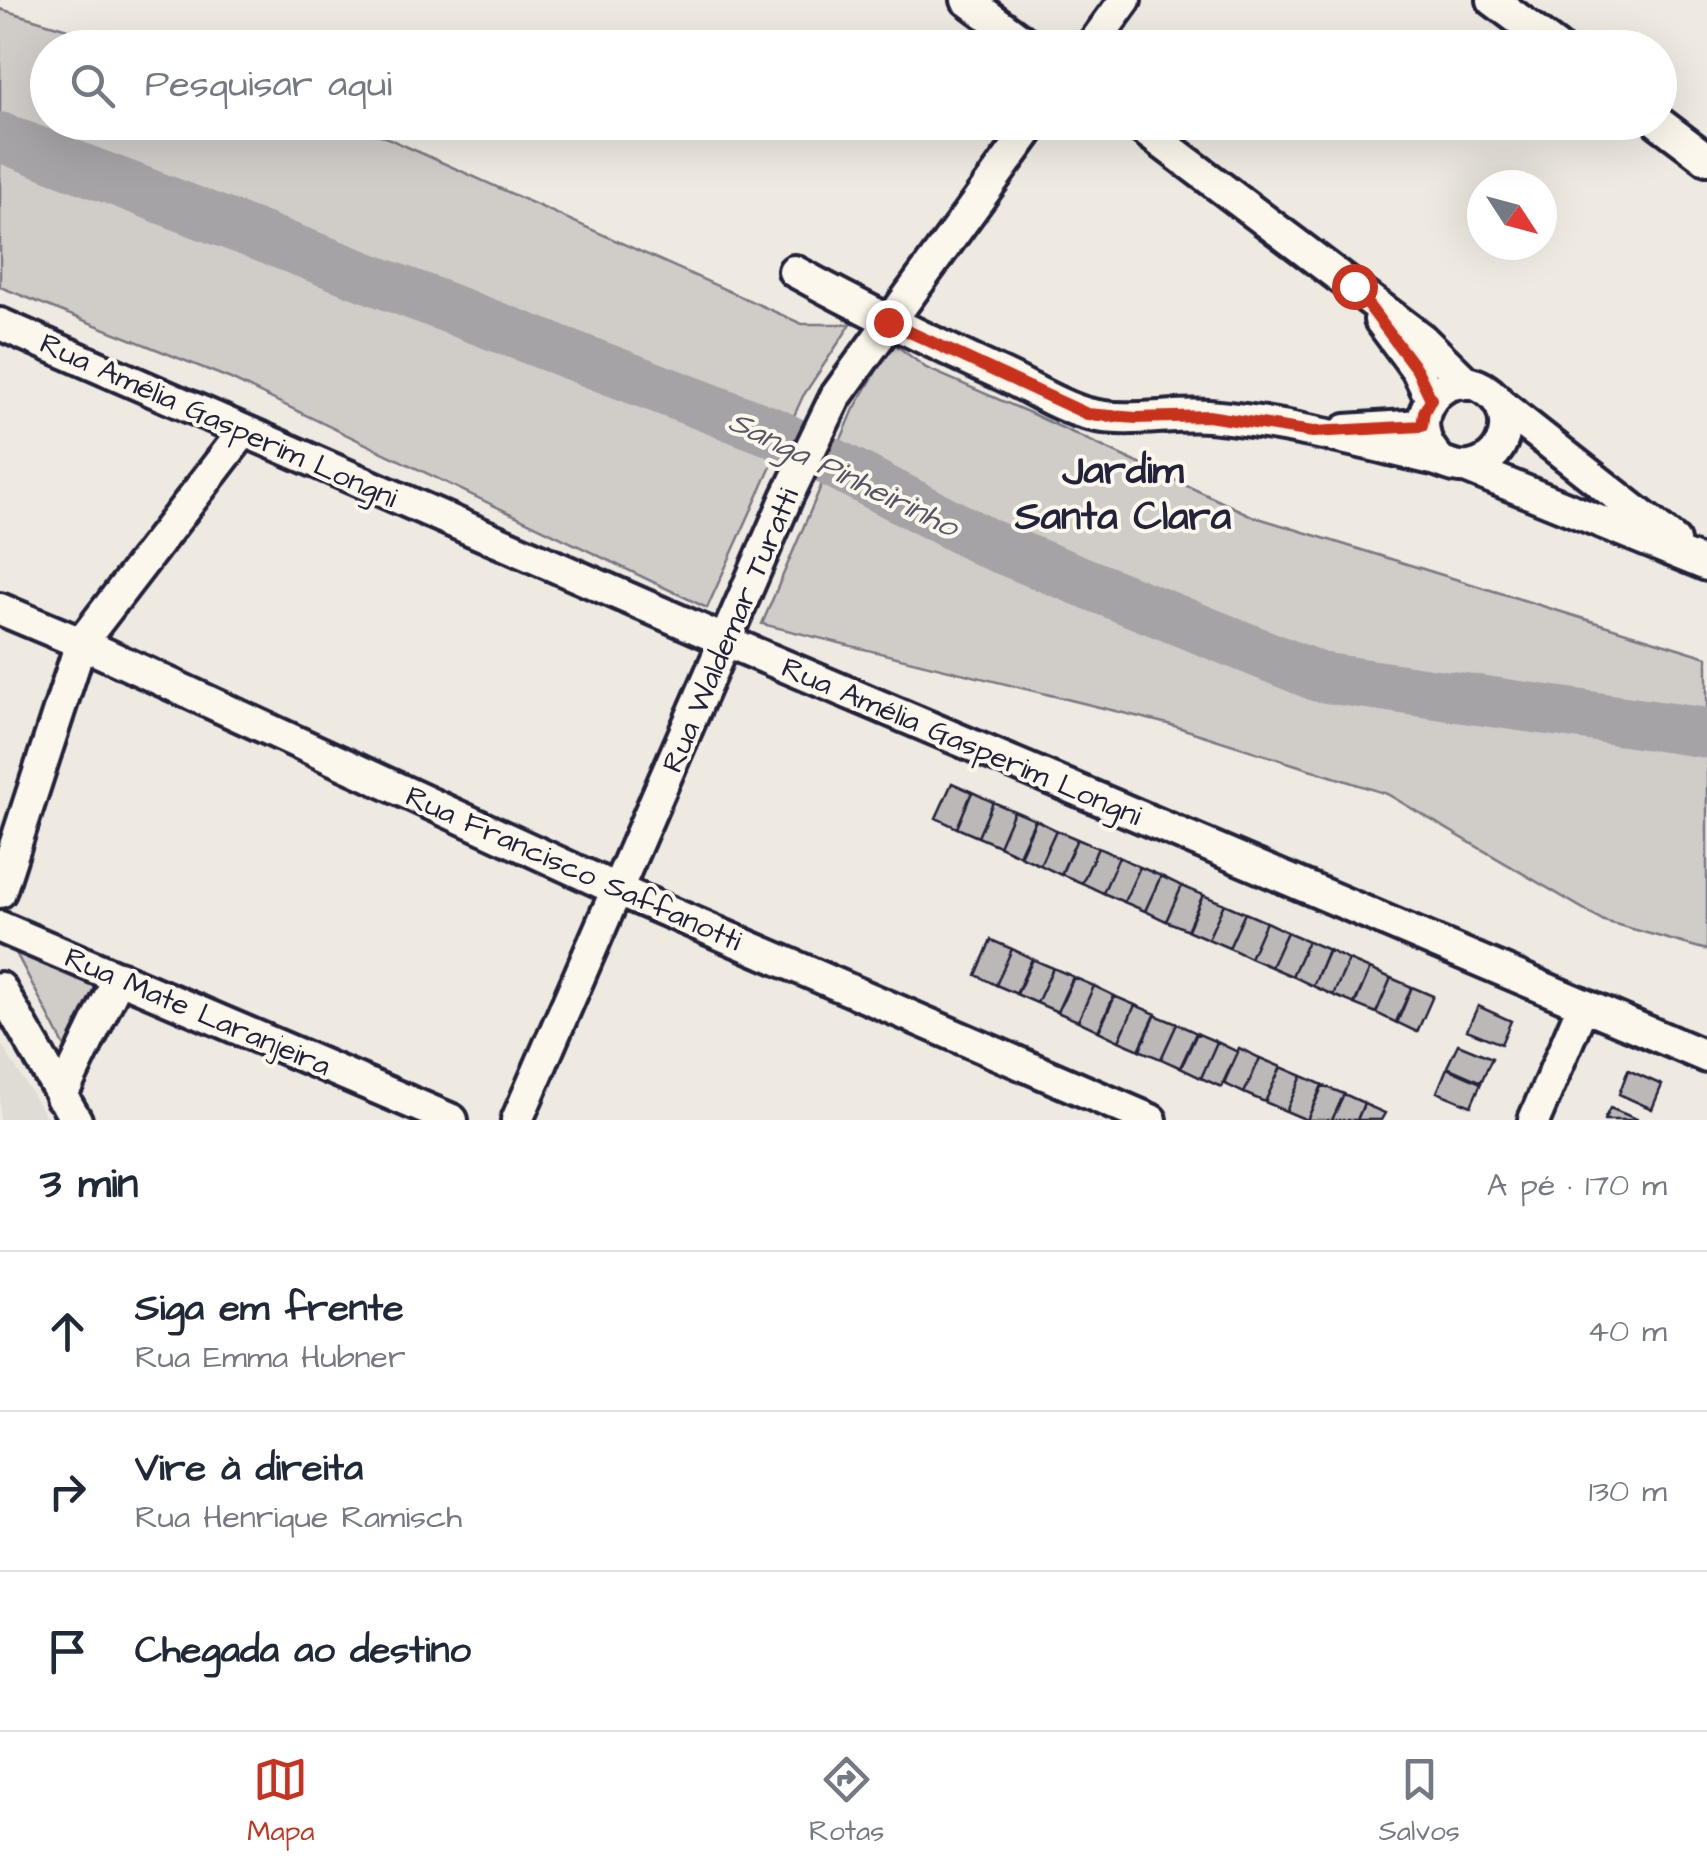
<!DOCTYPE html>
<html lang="pt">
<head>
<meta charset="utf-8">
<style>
  :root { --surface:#fff; --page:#f2f2f3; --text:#1f2937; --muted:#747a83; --line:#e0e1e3; --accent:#c8321e }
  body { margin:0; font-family:"Architects Daughter",sans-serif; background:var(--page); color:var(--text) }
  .compass { position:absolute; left:1467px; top:170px; width:90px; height:90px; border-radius:50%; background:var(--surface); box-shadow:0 10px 40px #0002; rotate:126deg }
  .stop { position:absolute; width:30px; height:30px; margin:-22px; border:8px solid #c8321e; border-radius:50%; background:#fff }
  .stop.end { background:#c8321e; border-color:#fff; box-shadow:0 2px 10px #0008 }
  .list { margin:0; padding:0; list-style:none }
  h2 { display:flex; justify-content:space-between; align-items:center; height:130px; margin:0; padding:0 40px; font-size:42px }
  h2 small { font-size:32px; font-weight:400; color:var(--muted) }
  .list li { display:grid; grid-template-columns:65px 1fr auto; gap:30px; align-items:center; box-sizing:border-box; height:160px; padding:0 40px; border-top:2px solid var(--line) }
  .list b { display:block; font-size:38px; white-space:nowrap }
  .list p { margin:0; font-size:32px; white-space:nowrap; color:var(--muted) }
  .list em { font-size:32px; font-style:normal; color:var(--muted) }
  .icon { flex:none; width:55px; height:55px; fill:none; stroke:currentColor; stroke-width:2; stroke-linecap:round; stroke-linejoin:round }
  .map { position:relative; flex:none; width:1707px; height:1120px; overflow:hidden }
  .search { position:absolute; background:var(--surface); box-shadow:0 10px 40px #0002; left:30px; right:30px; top:30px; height:110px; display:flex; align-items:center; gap:25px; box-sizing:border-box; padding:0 35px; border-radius:55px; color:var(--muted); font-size:38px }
  .sheet { height:610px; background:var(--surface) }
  nav { display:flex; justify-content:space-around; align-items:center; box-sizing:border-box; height:140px; border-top:2px solid var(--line); background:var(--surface); font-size:28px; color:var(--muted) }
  nav a { display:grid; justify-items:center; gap:5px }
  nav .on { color:var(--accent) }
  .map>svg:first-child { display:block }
  .built { fill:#dfdbd5 }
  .green { fill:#d0cdc9; stroke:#797882; stroke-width:2.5 }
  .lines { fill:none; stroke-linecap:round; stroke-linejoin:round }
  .river { stroke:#a6a3a7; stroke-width:50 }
  .building { fill:#bcb8b8; stroke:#22223b; stroke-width:2.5 }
  .minor-casing { stroke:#22223b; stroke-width:38 }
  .minor { stroke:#fbf7ec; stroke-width:30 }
  .route { stroke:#c8321e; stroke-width:12 }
  .labels { text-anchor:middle; stroke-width:8; stroke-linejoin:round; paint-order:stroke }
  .street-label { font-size:30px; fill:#22223b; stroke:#fbf7ec }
  .water-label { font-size:32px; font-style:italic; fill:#575666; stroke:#fbf7ec }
  .district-label { font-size:40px; font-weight:bold; fill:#22223b; stroke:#fbf7ec }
</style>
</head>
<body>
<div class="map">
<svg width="1707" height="1120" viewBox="0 0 1707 1120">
  <rect width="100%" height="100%" fill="#eeeae2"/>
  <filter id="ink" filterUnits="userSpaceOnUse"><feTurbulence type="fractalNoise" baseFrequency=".01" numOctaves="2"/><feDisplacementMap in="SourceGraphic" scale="20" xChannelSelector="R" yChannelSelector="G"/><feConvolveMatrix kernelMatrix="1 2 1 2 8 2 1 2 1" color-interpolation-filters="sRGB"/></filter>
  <g filter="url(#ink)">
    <path class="built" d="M 0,1042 L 48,1120 L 0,1120 Z"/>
    <path class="green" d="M 0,9 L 128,47 L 48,48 L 48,122 L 354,123 L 802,324 L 851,324 L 803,396 L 707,608 L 231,379 L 0,287 Z
      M 893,343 L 926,368 L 1030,413 L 1252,516 L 1707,657 L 1707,950 L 1604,921 L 1387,794 L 1168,724 L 762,624 L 854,409 Z
      M 12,945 L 101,985 L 69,1055 Z"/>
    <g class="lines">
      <path class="river" d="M 0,137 L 775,433 L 989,544 L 1319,677 L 1707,733"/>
    </g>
    <path class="building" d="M 952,783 L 972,792 L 957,828 L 936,818 Z
      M 972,792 L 993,802 L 978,837 L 957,828 Z
      M 993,802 L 1014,811 L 999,846 L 978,837 Z
      M 1014,811 L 1035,820 L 1019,855 L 999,846 Z
      M 1036,820 L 1056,830 L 1040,865 L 1020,856 Z
      M 1056,830 L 1077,839 L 1061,875 L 1040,865 Z
      M 1077,839 L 1098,848 L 1082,883 L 1061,874 Z
      M 1098,848 L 1119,857 L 1103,893 L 1082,883 Z
      M 1119,857 L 1140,867 L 1124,902 L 1103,893 Z
      M 1140,867 L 1161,876 L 1145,911 L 1124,902 Z
      M 1161,876 L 1182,886 L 1166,921 L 1145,911 Z
      M 1182,886 L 1203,895 L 1188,930 L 1166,921 Z
      M 1203,895 L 1224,904 L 1208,939 L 1187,930 Z
      M 1224,904 L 1245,913 L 1229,948 L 1208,939 Z
      M 1245,913 L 1266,922 L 1250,958 L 1229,948 Z
      M 1266,922 L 1287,932 L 1271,967 L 1250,958 Z
      M 1287,932 L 1308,941 L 1292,976 L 1271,967 Z
      M 991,940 L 1012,949 L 996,985 L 976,975 Z
      M 1308,941 L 1329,950 L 1313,986 L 1292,976 Z
      M 1012,949 L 1033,959 L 1017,994 L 996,985 Z
      M 1328,950 L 1349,960 L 1333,995 L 1313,986 Z
      M 1032,959 L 1053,968 L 1037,1003 L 1016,994 Z
      M 1349,960 L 1370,969 L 1355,1004 L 1333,995 Z
      M 1053,968 L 1074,977 L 1058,1012 L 1037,1003 Z
      M 1370,969 L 1391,978 L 1376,1013 L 1354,1004 Z
      M 1073,977 L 1094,986 L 1078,1021 L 1057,1012 Z
      M 1391,978 L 1412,987 L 1397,1023 L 1376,1013 Z
      M 1094,986 L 1115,996 L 1099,1031 L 1078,1021 Z
      M 1412,987 L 1433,996 L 1417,1032 L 1396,1022 Z
      M 1114,996 L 1135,1005 L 1119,1041 L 1098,1031 Z
      M 1135,1005 L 1156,1014 L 1140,1050 L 1119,1041 Z
      M 1478,1006 L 1511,1021 L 1501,1044 L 1467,1030 Z
      M 1155,1015 L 1177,1024 L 1161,1059 L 1139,1050 Z
      M 1177,1024 L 1197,1033 L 1181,1068 L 1161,1059 Z
      M 1196,1033 L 1217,1042 L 1201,1078 L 1180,1068 Z
      M 1217,1042 L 1238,1052 L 1222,1087 L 1201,1078 Z
      M 1458,1044 L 1492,1058 L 1481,1082 L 1447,1067 Z
      M 1239,1048 L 1260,1058 L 1244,1093 L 1223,1083 Z
      M 1260,1058 L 1281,1067 L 1265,1102 L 1244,1093 Z
      M 1281,1067 L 1302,1076 L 1286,1111 L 1265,1102 Z
      M 1447,1068 L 1481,1083 L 1471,1106 L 1437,1092 Z
      M 1628,1070 L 1662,1085 L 1652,1109 L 1619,1094 Z
      M 1302,1076 L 1323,1085 L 1307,1120 L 1286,1111 Z
      M 1322,1085 L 1344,1094 L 1332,1120 L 1307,1120 Z
      M 1344,1094 L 1364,1103 L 1357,1120 L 1332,1120 Z
      M 1364,1104 L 1385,1113 L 1381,1120 L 1357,1120 Z
      M 1610,1108 L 1639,1120 L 1604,1120 Z"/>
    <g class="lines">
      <defs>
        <path id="minor" d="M 967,0 L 1032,48
          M 1493,0 L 1557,48
          M 1090,48 L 1125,0
          M 1134,122 L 1422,339 L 1468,384
          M 1658,122 L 1707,159
          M 794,271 C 863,309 933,343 1005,376 C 1031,388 1060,407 1088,414 C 1128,424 1169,413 1209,416 C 1243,419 1280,425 1314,432 C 1354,440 1393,450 1433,459 C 1445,462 1456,469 1469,467 C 1505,462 1518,416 1490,393 C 1448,358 1395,419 1441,461
          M 1380,320 L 1417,370 L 1431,399
          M 0,324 L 726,641 L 1707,1057
          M 1500,404 L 1674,541
          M 1346,430 L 1421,425
          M 1468,468 L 1707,565
          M 0,609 L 81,643 L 618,890 L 1151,1120
          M 0,892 L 81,643 L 244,431
          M 0,927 L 452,1120
          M 0,988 L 76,1120
          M 61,1097 L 119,977
          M 517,1120 L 787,497 L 836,396 L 1035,122
          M 1534,1120 L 1583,1005"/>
      </defs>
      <use href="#minor" class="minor-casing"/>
      <use href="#minor" class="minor"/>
    </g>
  </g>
  <g class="lines" filter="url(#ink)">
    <path class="route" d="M 888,322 L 1087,414 L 1136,418 L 1208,416 L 1313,432 L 1422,426 L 1424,412 L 1431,399 L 1417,370 L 1354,286"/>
  </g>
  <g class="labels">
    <g class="street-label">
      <text transform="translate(219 420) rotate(24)" y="10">Rua Amélia Gasperim Longni</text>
      <text transform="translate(730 630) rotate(-67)" y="10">Rua Waldemar Turatti</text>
      <text transform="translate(962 741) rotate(23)" y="10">Rua Amélia Gasperim Longni</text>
      <text transform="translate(574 868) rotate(24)" y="10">Rua Francisco Saffanotti</text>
      <text transform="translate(198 1011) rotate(23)" y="10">Rua Mate Laranjeira</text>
    </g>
    <g class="water-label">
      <text transform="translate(844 473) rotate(26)" y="11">Sanga Pinheirinho</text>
    </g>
    <g class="district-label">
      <text x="1123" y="483">Jardim<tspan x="1123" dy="46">Santa Clara</tspan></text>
    </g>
  </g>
</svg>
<svg class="compass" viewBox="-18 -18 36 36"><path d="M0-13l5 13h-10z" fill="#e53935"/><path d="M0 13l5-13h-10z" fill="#747a83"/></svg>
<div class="stop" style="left:1354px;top:286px"></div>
<div class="stop end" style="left:888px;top:322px"></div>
<div class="search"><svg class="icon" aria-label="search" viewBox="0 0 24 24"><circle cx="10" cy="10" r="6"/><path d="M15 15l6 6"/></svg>Pesquisar aqui</div>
</div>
<section class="sheet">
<h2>3 min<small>A pé · 170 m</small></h2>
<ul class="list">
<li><svg class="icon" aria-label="ahead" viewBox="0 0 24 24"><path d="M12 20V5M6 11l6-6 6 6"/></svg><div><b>Siga em frente</b><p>Rua Emma Hubner</p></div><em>40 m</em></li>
<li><svg class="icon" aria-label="right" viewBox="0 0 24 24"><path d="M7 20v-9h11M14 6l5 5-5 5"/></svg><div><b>Vire à direita</b><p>Rua Henrique Ramisch</p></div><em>130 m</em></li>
<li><svg class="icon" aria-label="arrive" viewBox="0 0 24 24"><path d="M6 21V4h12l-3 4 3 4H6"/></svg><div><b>Chegada ao destino</b></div></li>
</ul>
</section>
<nav>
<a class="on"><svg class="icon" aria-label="map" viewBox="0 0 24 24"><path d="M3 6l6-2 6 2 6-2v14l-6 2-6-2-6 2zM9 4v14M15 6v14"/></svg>Mapa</a>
<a><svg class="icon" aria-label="directions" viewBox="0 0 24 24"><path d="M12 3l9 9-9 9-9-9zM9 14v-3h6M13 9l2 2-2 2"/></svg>Rotas</a>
<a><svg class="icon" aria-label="saved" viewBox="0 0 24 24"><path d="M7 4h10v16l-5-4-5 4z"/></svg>Salvos</a>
</nav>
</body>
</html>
